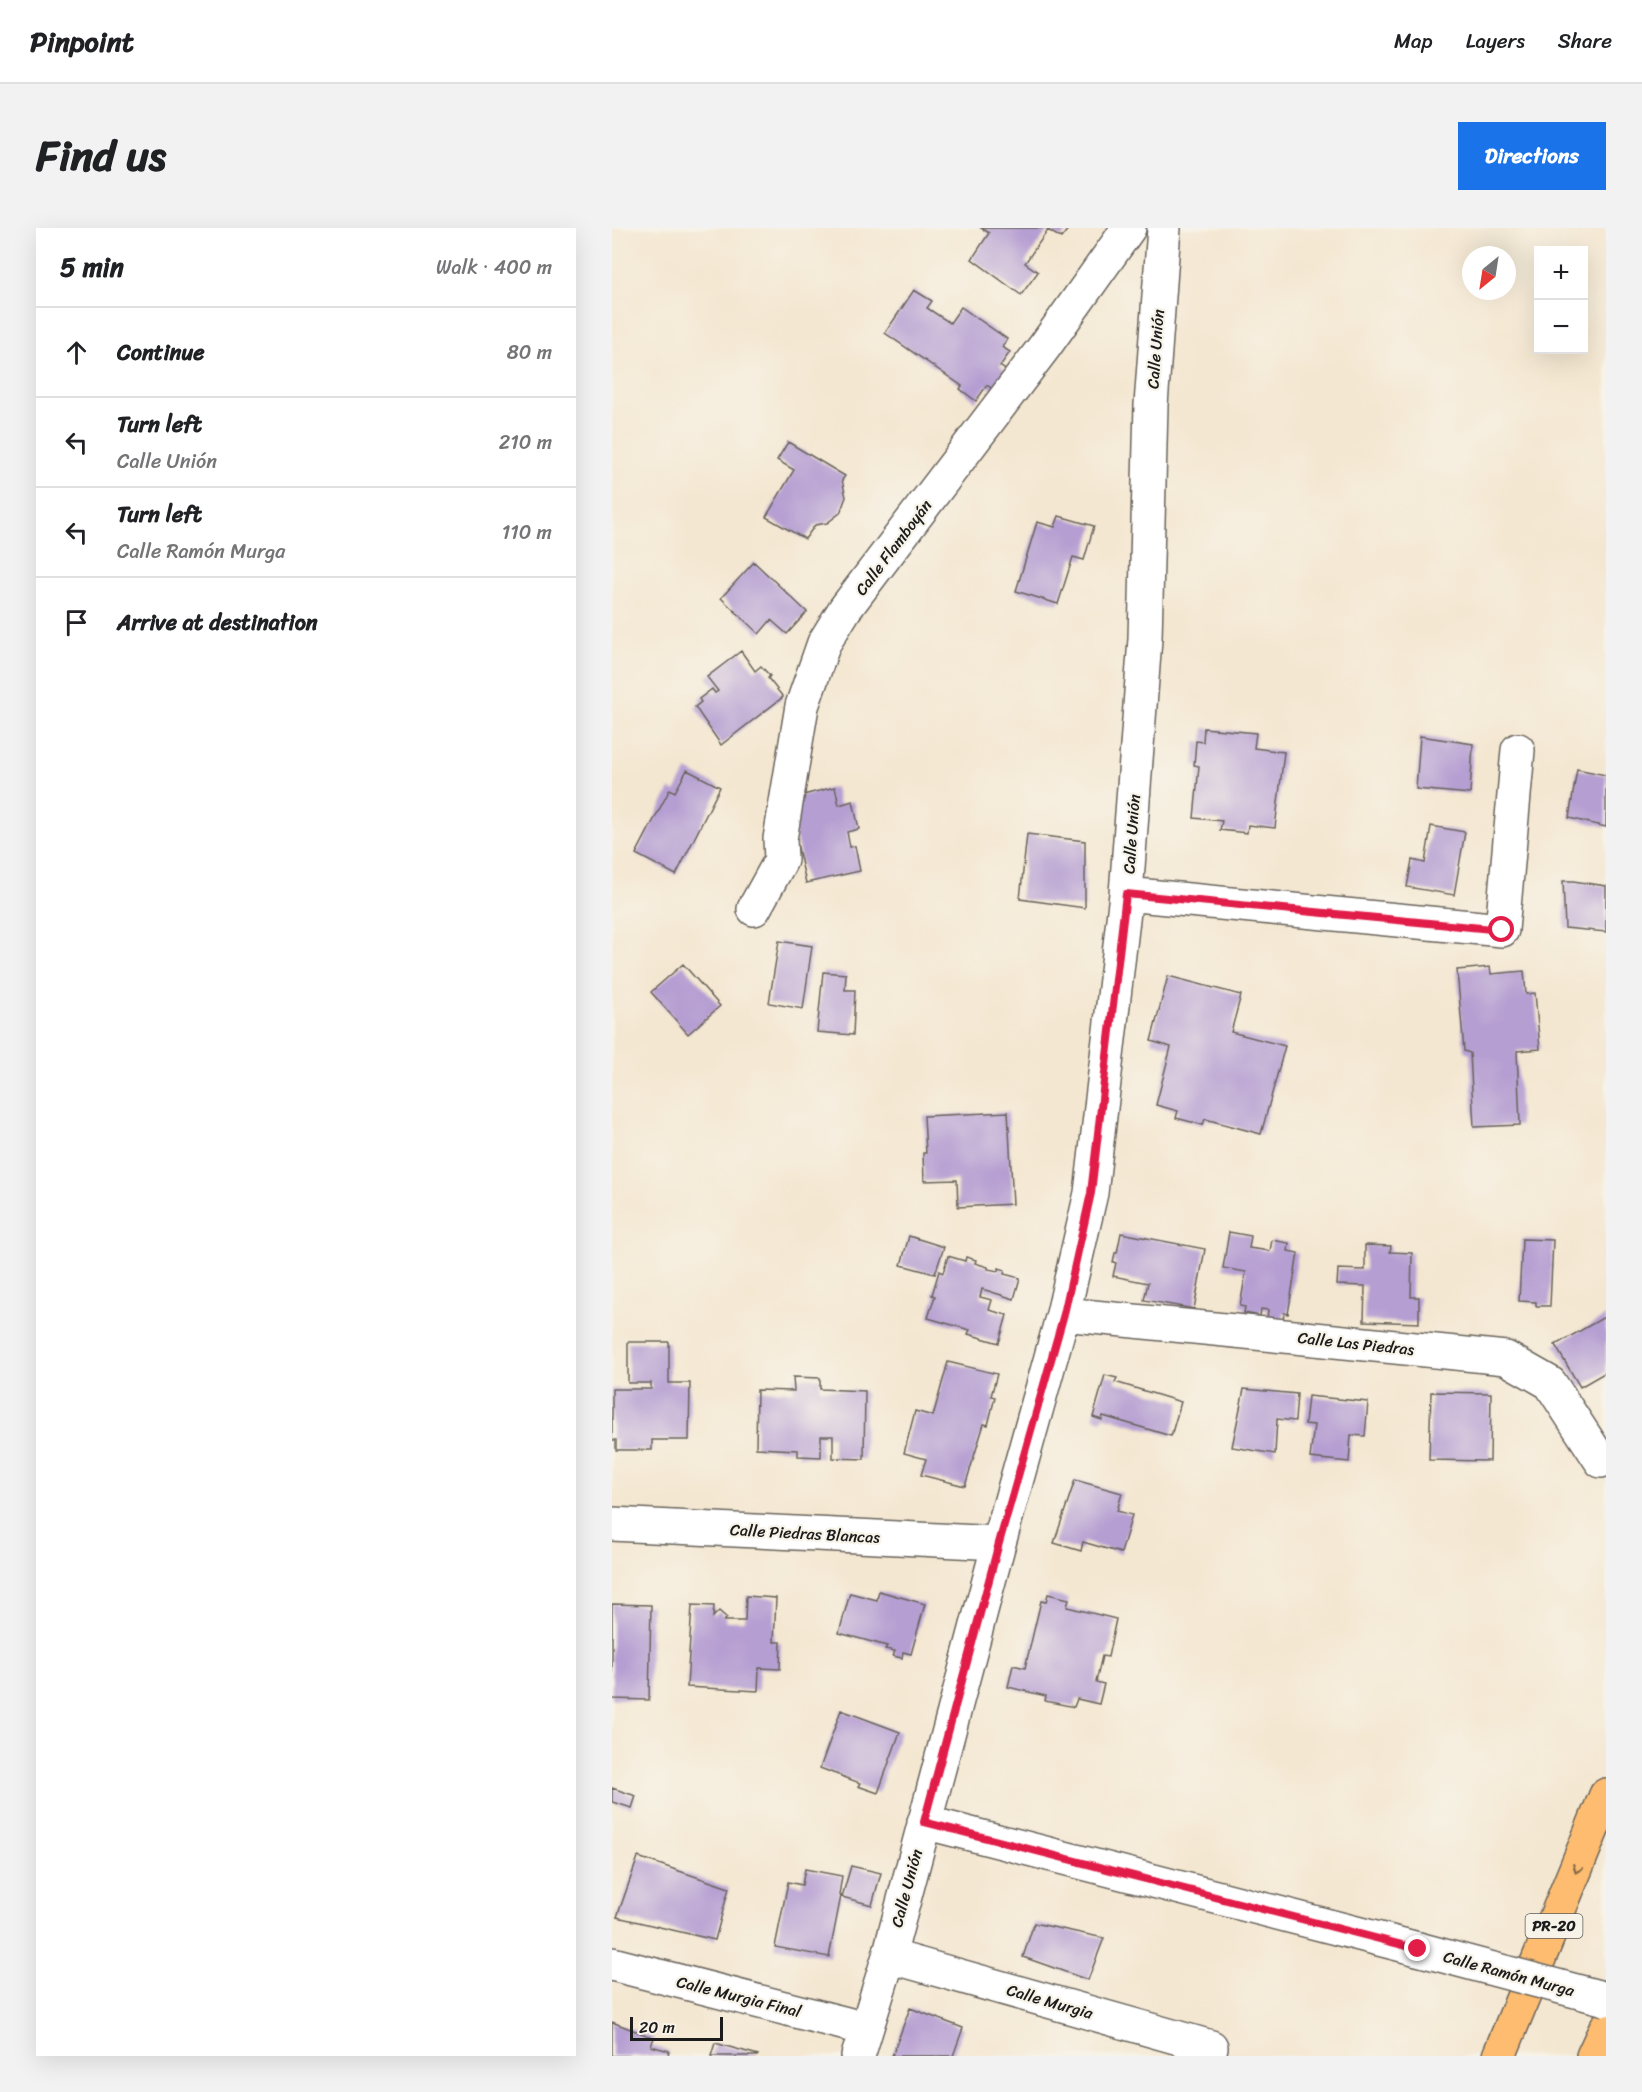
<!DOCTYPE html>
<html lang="en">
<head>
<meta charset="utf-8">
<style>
  :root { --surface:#fff; --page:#f2f2f2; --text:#202124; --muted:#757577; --line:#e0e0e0; --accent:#1a73e8 }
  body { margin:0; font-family:Sriracha,sans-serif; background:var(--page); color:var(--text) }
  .controls { position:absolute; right:18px; top:18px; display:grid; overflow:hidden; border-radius:0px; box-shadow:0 6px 24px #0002 }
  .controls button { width:54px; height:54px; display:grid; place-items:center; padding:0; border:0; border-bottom:2px solid var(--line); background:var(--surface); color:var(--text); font:30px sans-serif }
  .compass { position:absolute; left:850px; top:18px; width:54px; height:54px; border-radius:50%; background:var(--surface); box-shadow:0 6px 24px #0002; rotate:210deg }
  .scale { position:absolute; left:18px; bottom:15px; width:93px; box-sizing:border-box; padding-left:6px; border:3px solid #1c1c1c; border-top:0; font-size:16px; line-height:21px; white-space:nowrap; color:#1c1c1c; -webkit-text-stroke:4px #f7f3e8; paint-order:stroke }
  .stop { position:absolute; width:18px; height:18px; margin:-14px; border:4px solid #e11d48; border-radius:50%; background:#fff }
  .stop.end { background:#e11d48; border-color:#fff; box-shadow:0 2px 6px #0008 }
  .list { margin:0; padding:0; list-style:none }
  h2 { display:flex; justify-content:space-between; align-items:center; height:78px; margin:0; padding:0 24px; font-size:26px }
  h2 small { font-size:20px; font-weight:400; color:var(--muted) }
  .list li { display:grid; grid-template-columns:39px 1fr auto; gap:18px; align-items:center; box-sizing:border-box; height:90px; padding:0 24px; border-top:2px solid var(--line) }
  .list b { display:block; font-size:22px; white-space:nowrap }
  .list p { margin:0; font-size:20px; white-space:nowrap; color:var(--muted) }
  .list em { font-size:20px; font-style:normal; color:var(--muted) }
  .icon { flex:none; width:33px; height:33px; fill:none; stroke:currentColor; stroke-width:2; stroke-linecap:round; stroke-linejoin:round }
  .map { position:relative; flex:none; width:994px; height:1828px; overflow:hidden; border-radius:0px }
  header { display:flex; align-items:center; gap:36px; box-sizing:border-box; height:84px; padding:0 30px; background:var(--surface); border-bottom:2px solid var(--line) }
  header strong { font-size:28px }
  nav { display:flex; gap:33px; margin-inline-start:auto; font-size:21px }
  .intro { display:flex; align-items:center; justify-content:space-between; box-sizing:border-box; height:144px; padding:0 36px }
  h1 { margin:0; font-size:42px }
  .button { padding:15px 27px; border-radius:0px; background:var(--accent); color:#fff; font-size:21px; font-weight:700 }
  main { display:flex; gap:36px; padding:0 36px }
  aside { flex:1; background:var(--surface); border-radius:0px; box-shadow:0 6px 24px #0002 }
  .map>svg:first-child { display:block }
  .building { fill:#b59ed2 }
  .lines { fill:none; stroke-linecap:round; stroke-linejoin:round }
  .street-casing { stroke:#68635b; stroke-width:36 }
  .highway-casing { stroke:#68635b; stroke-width:36 }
  .street { stroke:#fff; stroke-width:33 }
  .highway { stroke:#fdbc6f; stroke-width:33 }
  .street-bridge-casing { stroke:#68635b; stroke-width:36; stroke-linecap:butt }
  .street-bridge { stroke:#fff; stroke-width:33 }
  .oneway { stroke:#8c6c46 }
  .route { stroke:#e11d48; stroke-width:8 }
  .labels { text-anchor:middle; stroke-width:4.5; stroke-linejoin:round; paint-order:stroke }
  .shield { fill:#f7f3e8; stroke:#5e5c59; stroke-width:1.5 }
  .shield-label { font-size:15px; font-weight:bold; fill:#1c1c1c }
  .street-label { font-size:16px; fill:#1c1c1c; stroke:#f7f3e8 }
</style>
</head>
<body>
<header>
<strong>Pinpoint</strong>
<nav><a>Map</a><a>Layers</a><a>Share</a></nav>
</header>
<div class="intro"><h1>Find us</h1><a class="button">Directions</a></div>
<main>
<aside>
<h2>5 min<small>Walk · 400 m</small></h2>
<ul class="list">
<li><svg class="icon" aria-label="ahead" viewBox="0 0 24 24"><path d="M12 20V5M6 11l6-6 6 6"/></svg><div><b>Continue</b></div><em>80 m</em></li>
<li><svg class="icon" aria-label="left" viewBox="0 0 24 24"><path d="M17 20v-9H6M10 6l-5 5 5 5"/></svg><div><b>Turn left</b><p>Calle Unión</p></div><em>210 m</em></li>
<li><svg class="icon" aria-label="left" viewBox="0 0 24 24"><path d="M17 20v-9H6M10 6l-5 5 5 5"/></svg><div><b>Turn left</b><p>Calle Ramón Murga</p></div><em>110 m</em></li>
<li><svg class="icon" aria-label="arrive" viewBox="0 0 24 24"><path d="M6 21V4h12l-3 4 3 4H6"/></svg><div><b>Arrive at destination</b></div></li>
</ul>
</aside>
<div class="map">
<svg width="994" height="1828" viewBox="0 0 994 1828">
  <rect width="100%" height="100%" fill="#f7f3e8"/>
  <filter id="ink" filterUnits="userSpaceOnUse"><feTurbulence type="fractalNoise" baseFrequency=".0167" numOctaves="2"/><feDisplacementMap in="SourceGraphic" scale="12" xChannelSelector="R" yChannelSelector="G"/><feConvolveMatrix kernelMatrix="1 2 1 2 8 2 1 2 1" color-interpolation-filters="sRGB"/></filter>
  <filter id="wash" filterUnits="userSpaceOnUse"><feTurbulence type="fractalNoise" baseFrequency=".008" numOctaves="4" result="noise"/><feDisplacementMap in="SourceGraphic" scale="24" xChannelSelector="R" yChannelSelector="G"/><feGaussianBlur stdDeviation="1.35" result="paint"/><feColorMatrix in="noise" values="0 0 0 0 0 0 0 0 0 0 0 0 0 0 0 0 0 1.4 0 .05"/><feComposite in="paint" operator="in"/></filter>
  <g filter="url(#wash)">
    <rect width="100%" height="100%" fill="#f4e7d1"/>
    <g id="blocks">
      <path class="building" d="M 369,0 L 457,0 L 449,10 L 436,2 L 413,35 L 426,44 L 409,67 L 360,31 L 377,5 Z
        M 302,62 L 320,73 L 315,80 L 338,95 L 349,79 L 395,111 L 390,119 L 398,124 L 388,138 L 396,144 L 383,163 L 375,157 L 364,173 L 348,161 L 350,158 L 273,105 Z
        M 176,214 L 233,248 L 230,252 L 234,269 L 228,285 L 215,295 L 203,297 L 193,311 L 154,289 L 182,242 L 165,232 Z
        M 447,288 L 482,298 L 472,332 L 461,329 L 446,376 L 404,363 L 425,294 L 443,299 Z
        M 142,334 L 195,384 L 175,406 L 159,392 L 147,406 L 109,370 Z
        M 129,423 L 143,443 L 149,438 L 158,448 L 156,450 L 171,469 L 109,517 L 83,479 L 89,474 L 87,471 L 100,461 L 103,465 L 106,463 L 95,449 Z
        M 592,500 L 644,505 L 642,520 L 672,524 L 663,600 L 636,597 L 635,605 L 608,602 L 610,593 L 582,590 L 587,538 L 582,537 L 584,513 L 591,514 Z
        M 808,508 L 861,516 L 858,566 L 804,561 Z
        M 965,541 L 994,547 L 994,599 L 957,590 Z
        M 75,542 L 108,559 L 64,647 L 24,626 L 58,561 L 63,564 Z
        M 223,559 L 227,577 L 241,573 L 247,601 L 235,604 L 238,619 L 243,618 L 248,643 L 194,655 L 175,571 Z
        M 819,598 L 853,604 L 842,667 L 795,659 L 800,632 L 813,635 Z
        M 415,606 L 473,613 L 473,680 L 408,671 Z
        M 951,653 L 961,653 L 994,658 L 994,704 L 953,700 Z
        M 167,713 L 200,718 L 191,781 L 157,775 Z
        M 71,736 L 108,778 L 76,806 L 39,764 Z
        M 878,739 L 879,746 L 912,743 L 914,766 L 923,765 L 928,821 L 905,823 L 908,897 L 862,899 L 858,825 L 852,823 L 845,742 Z
        M 211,744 L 234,746 L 233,762 L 243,762 L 241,807 L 205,804 Z
        M 556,748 L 629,767 L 619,804 L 673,818 L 649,906 L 593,891 L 591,897 L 564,890 L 566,883 L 544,877 L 559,819 L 539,813 Z
        M 396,884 L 401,976 L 346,979 L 345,952 L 312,953 L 311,925 L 314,925 L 312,888 Z
        M 617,1004 L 639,1008 L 637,1020 L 658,1023 L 660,1012 L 677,1015 L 676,1023 L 686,1025 L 676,1086 L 672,1085 L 671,1093 L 655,1090 L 656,1082 L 649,1081 L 648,1088 L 632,1085 L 633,1079 L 628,1078 L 634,1044 L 611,1040 Z
        M 509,1005 L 593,1021 L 582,1081 L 532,1072 L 536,1055 L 501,1048 L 504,1035 L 501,1034 L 503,1025 L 505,1025 Z
        M 297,1008 L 332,1019 L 323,1046 L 289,1037 Z
        M 910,1011 L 941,1012 L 938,1078 L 924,1078 L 924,1074 L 907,1073 Z
        M 753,1017 L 779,1018 L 778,1024 L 800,1025 L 799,1069 L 807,1069 L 807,1095 L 752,1093 L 753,1058 L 725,1057 L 726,1041 L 753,1042 Z
        M 336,1028 L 353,1033 L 354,1029 L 364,1032 L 363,1035 L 376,1039 L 376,1041 L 386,1043 L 387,1040 L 393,1042 L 392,1046 L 408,1050 L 402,1071 L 370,1061 L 368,1069 L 380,1072 L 377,1082 L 395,1087 L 387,1115 L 356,1106 L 358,1102 L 316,1090 L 323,1068 L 320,1067 L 327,1043 L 331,1045 Z
        M 994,1088 L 994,1144 L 968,1159 L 943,1117 Z
        M 16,1114 L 57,1114 L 57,1155 L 78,1155 L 77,1212 L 40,1212 L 40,1222 L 4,1222 L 4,1212 L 0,1212 L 0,1161 L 39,1161 L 39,1155 L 16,1155 Z
        M 336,1134 L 385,1146 L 379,1168 L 383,1169 L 376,1197 L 372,1196 L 353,1258 L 309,1247 L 314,1231 L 292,1225 L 303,1183 L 321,1188 Z
        M 493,1147 L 505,1150 L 503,1154 L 569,1174 L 559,1208 L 491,1188 L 490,1192 L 481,1189 Z
        M 181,1149 L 208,1150 L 208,1161 L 253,1163 L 252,1231 L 221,1230 L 221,1208 L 209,1208 L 209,1229 L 186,1228 L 186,1222 L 144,1220 L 145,1162 L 182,1163 Z
        M 632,1161 L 685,1166 L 683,1193 L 665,1191 L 663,1226 L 620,1219 Z
        M 819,1164 L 879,1165 L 878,1233 L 817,1232 Z
        M 696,1168 L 756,1174 L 753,1208 L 739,1207 L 737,1234 L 698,1230 L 702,1197 L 693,1196 Z
        M 463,1252 L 510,1265 L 505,1283 L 520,1287 L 509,1325 L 471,1314 L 469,1323 L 442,1315 Z
        M 267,1363 L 313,1376 L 299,1426 L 291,1424 L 290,1430 L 281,1428 L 283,1423 L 273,1421 L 275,1418 L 227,1405 L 238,1365 L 265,1372 Z
        M 436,1366 L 457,1371 L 455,1379 L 504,1391 L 496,1429 L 490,1428 L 484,1454 L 492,1456 L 487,1476 L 465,1471 L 462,1479 L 433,1473 L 434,1468 L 396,1459 L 401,1437 L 413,1440 L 429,1373 L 434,1374 Z
        M 134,1368 L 164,1370 L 162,1414 L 169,1414 L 168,1441 L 147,1440 L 146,1463 L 75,1459 L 80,1377 L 102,1378 L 101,1389 L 107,1383 L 115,1390 L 112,1393 L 133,1393 Z
        M 0,1376 L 39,1377 L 37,1472 L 0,1471 Z
        M 229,1482 L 288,1504 L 266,1565 L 246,1558 L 248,1555 L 208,1540 Z
        M 0,1560 L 24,1568 L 20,1580 L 0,1574 Z
        M 26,1629 L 117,1660 L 103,1712 L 5,1689 Z
        M 239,1638 L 269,1645 L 260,1677 L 230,1669 Z
        M 193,1641 L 230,1648 L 227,1667 L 229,1668 L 217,1729 L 163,1719 L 176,1654 L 190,1657 Z
        M 422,1695 L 492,1710 L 476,1752 L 411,1729 Z
        M 298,1780 L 351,1800 L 341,1828 L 280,1828 Z
        M 0,1794 L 42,1810 L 39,1818 L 57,1823 L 56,1828 L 0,1828 Z
        M 103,1815 L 146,1827 L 145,1828 L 99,1828 Z"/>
    </g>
  </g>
  <g filter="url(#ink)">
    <use href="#blocks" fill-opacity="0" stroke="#68635b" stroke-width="1.5"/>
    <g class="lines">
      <defs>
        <path id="street" d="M 514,666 L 890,702 L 906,522
          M 142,681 L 169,632 L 168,611 L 190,478 L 212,415 L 233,381 L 433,118 L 517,0
          M 451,1086 L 894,1130 L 938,1155 L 989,1233
          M 0,1296 L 387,1315
          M 312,1594 L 806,1721
          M 277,1728 L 599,1819 L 597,1828
          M 0,1736 L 254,1801
          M 246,1828 L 277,1728 L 387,1315 L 451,1086 L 479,965 L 514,666 L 533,411 L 539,177 L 552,0"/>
        <path id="highway" d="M 887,1828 L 994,1567
          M 981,1828 L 994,1800"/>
      </defs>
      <use href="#street" class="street-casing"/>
      <use href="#highway" class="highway-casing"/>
      <use href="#street" class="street"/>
      <use href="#highway" class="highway"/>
      <defs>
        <path id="street-bridge" d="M 806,1721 L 994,1771"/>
      </defs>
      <use href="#street-bridge" class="street-bridge-casing"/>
      <use href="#street-bridge" class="street-bridge"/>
    </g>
    <defs><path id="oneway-chevron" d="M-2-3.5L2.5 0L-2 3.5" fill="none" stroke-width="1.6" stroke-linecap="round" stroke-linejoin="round" transform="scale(1.5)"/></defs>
    <use class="oneway" href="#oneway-chevron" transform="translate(965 1641) rotate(112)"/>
  </g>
  <g class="lines" filter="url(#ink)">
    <path class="route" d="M 806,1721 L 312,1594 L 387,1315 L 452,1086 L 479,965 L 514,666 L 890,702"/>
  </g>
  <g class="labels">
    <rect class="shield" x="913.5" y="1686" width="57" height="24" rx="4.5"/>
    <g class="shield-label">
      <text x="942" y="1703">PR-20</text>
    </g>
    <g class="street-label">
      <text transform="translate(543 121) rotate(-86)" y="6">Calle Unión</text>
      <text transform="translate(281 319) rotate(-53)" y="6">Calle Flamboyán</text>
      <text transform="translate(519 606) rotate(-86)" y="6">Calle Unión</text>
      <text transform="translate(744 1115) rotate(6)" y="6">Calle Las Piedras</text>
      <text transform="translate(193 1305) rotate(3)" y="6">Calle Piedras Blancas</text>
      <text transform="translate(294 1660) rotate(-75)" y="6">Calle Unión</text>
      <text transform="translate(897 1745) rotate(15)" y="6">Calle Ramón Murga</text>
      <text transform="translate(127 1768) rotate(14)" y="6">Calle Murgia Final</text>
      <text transform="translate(438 1773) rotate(16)" y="6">Calle Murgia</text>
    </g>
  </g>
</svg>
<div class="controls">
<button>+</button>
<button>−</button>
</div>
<svg class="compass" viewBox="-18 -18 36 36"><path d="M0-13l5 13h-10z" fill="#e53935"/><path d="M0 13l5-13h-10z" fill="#757577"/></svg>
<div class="scale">20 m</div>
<div class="stop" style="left:890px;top:702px"></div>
<div class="stop end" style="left:806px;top:1721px"></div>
</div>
</main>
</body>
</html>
